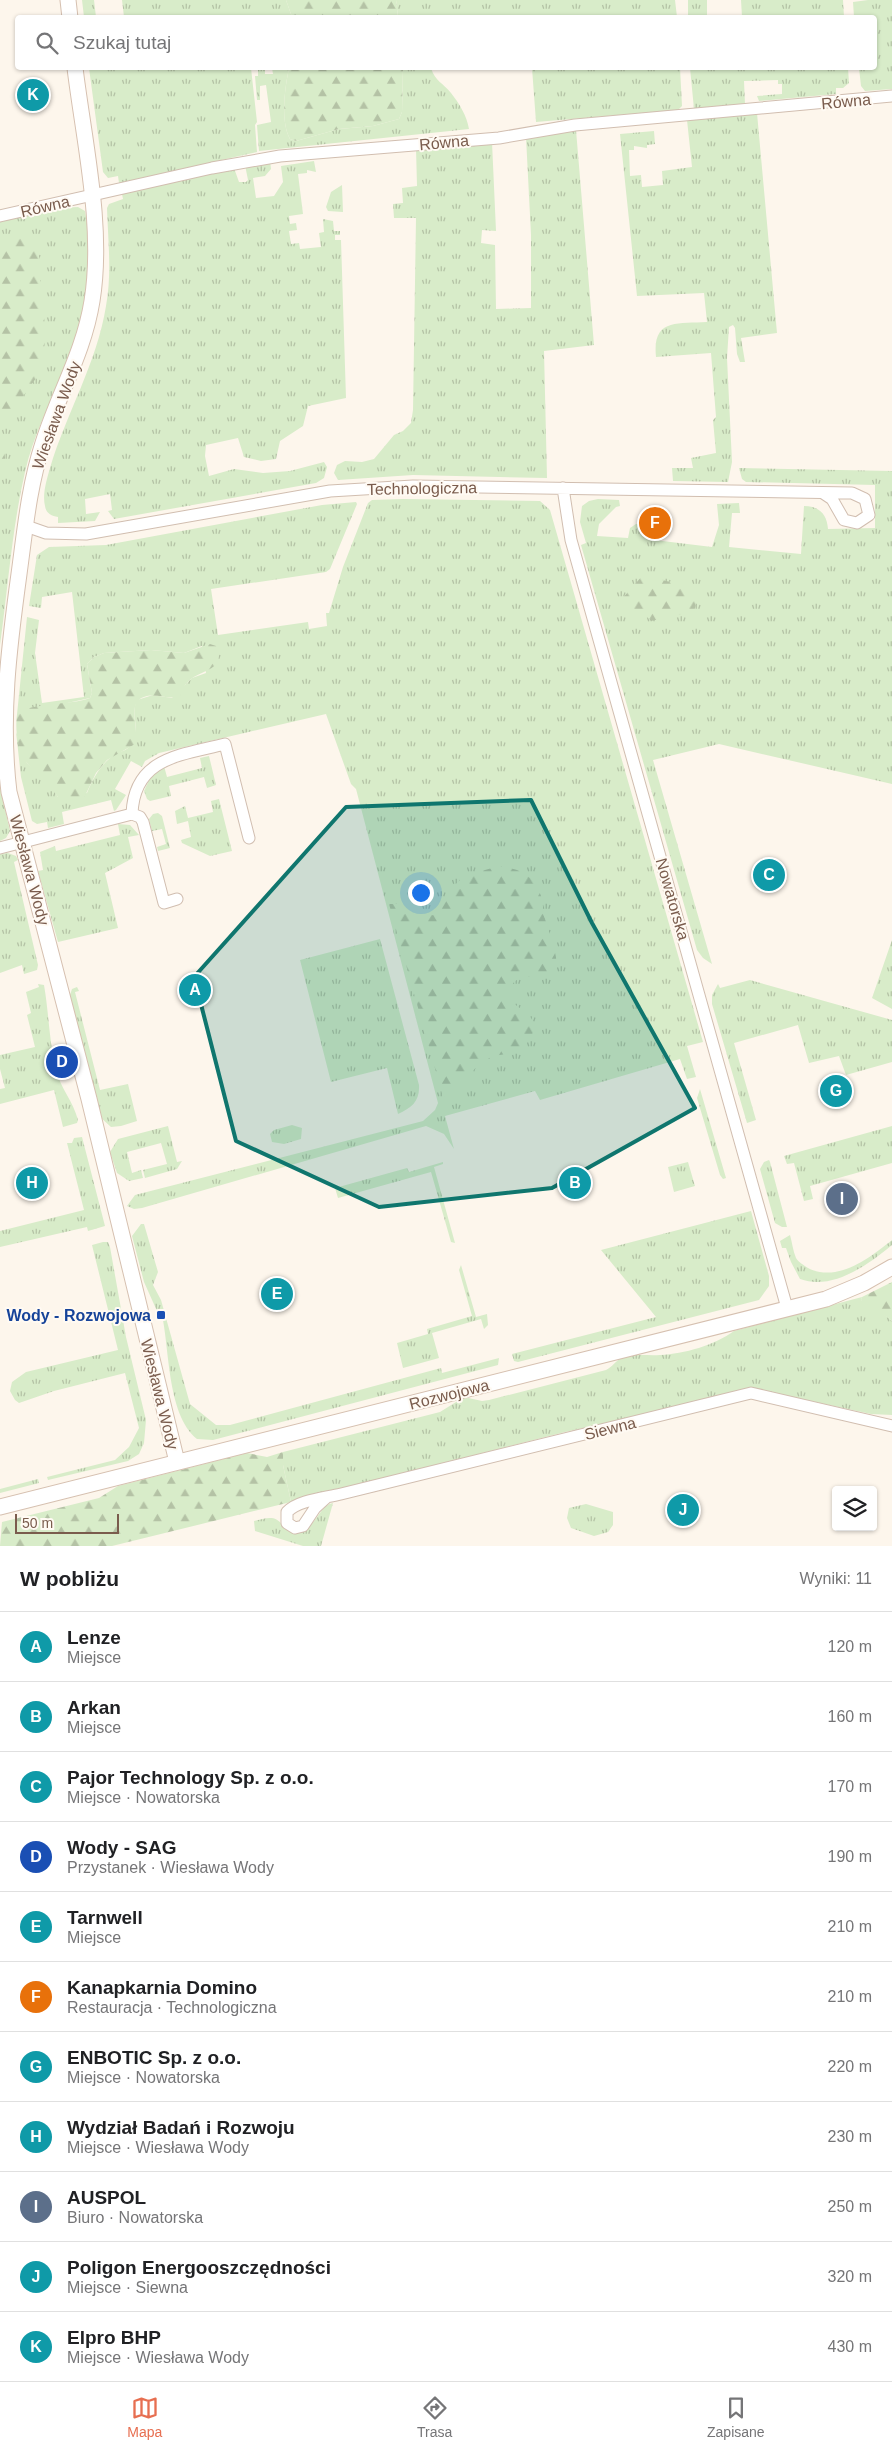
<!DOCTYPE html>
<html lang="pl">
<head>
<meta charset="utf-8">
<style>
  :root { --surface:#fff; --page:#f6f6f6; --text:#202124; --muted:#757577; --line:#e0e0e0; --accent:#e76f51 }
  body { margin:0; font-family:Arial,sans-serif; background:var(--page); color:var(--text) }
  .controls { position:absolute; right:15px; bottom:15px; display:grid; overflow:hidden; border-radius:5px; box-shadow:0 1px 4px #0004 }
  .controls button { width:45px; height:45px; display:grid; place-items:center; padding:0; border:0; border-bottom:1px solid var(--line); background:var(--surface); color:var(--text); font:25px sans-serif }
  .scale { position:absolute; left:15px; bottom:12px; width:104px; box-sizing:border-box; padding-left:5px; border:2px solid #7a5c4d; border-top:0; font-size:14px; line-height:18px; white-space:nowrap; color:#7a5c4d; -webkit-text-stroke:4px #fffaf3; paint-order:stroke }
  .you { position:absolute; left:420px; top:892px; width:18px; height:18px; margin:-12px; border:4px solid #fff; border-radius:50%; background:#1a73e8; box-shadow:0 0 0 8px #1a73e833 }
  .badge { display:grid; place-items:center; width:32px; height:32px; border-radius:50%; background:var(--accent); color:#fff; font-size:16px; font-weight:700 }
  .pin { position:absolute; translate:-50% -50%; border:2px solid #fff; box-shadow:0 1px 5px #0006 }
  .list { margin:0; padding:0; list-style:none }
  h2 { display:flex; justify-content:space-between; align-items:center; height:65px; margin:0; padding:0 20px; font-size:21px }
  h2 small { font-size:16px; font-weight:400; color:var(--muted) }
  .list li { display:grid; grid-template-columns:32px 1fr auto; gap:15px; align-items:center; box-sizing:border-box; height:70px; padding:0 20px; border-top:1px solid var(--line) }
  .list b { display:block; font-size:19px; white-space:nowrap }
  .list p { margin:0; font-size:16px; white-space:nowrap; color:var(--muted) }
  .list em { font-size:16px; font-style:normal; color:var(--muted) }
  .icon { flex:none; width:28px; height:28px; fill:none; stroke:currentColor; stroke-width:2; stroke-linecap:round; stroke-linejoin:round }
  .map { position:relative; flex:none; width:892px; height:1546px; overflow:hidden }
  .search { position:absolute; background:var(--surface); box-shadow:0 1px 4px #0004; left:15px; right:15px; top:15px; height:55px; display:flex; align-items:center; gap:12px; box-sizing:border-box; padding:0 18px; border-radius:5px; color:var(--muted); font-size:19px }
  .sheet { height:835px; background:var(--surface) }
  nav { display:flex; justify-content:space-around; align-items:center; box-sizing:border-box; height:70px; border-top:1px solid var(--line); background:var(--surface); font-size:14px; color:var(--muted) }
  nav a { display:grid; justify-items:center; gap:2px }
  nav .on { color:var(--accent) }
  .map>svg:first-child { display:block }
  .grass { fill:url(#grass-tufts) }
  .forest { fill:url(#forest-firs) }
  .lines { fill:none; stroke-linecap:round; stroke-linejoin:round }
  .street-casing { stroke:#d1beb0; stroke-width:13 }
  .secondary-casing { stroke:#d6c0b0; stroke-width:17 }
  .street { stroke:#fff; stroke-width:11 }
  .secondary { stroke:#fff; stroke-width:15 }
  .marked { fill:#0f766e; fill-opacity:0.2; stroke:#0f766e; stroke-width:4; stroke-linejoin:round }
  .transit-dot { fill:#1a4fb4; stroke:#fffaf3; stroke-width:2 }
  .labels { text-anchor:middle; stroke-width:4; stroke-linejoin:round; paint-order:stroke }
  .street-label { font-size:16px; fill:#7a5c4d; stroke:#fffaf3 }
  .transit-label { font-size:16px; font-weight:bold; fill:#164399; stroke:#fffaf3; text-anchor:end }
</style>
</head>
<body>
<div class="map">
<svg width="892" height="1546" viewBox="0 0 892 1546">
  <defs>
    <pattern id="grass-tufts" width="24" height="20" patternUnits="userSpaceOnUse" patternTransform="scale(1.25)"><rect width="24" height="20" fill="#d8ecc9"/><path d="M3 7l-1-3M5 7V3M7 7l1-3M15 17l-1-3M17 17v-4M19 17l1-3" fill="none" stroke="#b4c2a5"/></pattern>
    <pattern id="forest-firs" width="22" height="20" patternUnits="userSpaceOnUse" patternTransform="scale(1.25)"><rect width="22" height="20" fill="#d8ecc9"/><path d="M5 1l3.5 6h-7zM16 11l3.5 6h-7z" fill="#b4c2a5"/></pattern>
  </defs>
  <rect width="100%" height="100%" fill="#fdf6ec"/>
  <path class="grass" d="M 82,0 L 94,0 L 96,17 L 84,17 Z
    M 122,0 L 286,0 L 292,17 L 124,17 Z
    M 396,0 L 675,0 L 677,17 L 398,17 Z
    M 688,0 L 707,0 L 707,17 L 688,17 Z
    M 741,0 L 843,0 L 844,17 L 734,17 L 742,17 Z
    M 868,0 L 892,0 L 892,89 L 865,91 L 861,86 L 859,68 L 874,68 L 874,18 L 854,17 L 853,2 Z
    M 89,68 L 251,68 L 257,122 L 255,125 L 257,152 L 119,183 L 118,176 L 108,178 L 103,172 Z
    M 258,68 L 265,68 L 265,74 L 273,74 L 272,68 L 289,68 C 285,87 280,121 290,139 L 296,141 L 339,129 L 373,126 L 399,119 L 402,112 L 403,68 L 431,68 C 435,81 443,83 451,93 C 459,103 467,116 469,129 L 259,151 L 257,125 L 271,122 L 266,85 L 260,86 L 260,100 L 257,100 L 255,76 L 258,76 Z
    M 532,68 L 680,68 L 682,106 L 678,110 L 536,122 Z
    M 690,68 L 848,68 L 849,83 L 843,88 L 836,88 L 836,94 L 759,101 L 757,96 L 782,94 L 782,84 L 778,84 L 778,80 L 744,81 L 745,104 L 694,109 Z
    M 757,113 L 777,333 L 741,338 L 745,362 L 740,362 L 737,354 L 735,328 L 733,325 L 729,327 L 727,358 L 732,462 L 728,482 L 673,481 L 672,468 L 693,468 L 691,458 L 716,453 L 713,420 L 716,417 L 711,353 L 656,357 C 652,318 677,324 707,322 L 704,293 L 637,296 L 620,134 L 654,131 L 655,144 L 647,145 L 647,148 L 634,146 L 634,150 L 629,150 L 630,176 L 641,175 L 642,187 L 663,185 L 662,171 L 692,167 L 687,120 Z
    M 576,130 L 594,345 L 544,351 L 547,478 L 413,475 L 338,480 L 334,473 L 337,465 L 345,461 L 362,462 L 374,459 L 394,435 L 403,431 L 411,423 L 413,410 L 416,218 L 394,218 L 393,204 L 403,203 L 402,188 L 417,186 L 416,148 L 492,142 L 496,231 L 482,230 L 481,243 L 495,245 L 496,309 L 531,308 L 531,235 L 526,137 Z
    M 270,160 L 271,169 L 265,176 L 253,178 L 256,198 L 274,196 L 283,182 L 281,166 L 314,161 L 316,172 L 307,170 L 307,173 L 298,174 L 303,214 L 289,216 L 290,224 L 296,223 L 297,230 L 289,231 L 291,244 L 299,243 L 300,249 L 321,247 L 319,233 L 324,232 L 323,219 L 333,221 L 334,231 L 340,231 L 340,235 L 335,235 L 335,240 L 341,240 L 346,398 L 308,406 L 303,426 L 280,441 L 276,459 L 261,461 L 244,457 L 238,438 L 206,445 L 205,456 L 209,476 L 234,469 L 263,473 L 290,471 L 324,462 L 327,467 L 324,478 L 316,483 L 114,519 L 108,511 L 112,510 L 110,494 L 85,499 L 86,514 L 100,512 L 95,521 L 58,523 L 58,517 C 51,516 46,513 45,506 C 42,494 47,479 50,468 C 66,414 97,363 106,306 C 112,273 108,241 107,208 L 109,204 L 123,199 L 122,194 L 234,168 L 239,182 L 246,182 L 248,180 L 245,165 Z
    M 342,185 L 343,212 L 328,211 L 326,207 L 331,192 Z
    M 78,207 L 85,211 C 95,262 84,322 64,370 C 50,404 33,436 25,472 C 12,528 8,588 0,645 L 0,222 L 58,208 Z
    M 739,468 L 892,471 L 892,784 L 719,744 L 653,760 L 712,964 L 703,958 L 697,950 L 581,545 L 586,543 L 580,522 L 582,506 L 589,501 L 598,499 L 619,500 L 620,506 L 616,507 L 599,524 L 597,536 L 628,538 L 630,528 L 636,524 L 647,525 L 646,539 L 712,547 L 719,525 L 717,504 L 739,503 L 740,513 L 732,513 L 729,547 L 801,554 L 804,506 C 819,506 827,514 828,529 L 875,528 L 875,485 L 746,482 L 742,479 Z
    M 403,499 L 540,501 L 550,510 L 703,1042 L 687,1046 L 696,1077 L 687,1079 L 680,1059 L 540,1100 L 535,1091 L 445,1116 L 454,1149 L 444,1134 L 426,1126 L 142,1208 L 134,1209 L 127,1206 L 135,1195 L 423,1121 L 435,1110 L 438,1103 L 356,789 L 351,784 L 326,714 L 159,753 L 145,761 L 142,767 L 131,761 L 115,789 L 126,795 L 116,810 L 114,811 L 111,800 L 62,812 L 64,824 L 48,828 L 47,822 L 37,824 L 32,821 L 21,777 L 16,732 L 27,763 L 51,786 L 58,797 L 87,793 C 93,778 101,764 114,755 C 118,752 125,751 128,748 C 144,732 129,716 137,700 L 153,695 L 172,698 L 192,678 L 206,673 L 202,646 L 184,653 L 151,650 L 104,653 L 94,657 L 87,664 L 92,693 L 90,698 L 17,714 L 16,724 L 27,617 L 39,620 L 35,653 L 42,703 L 84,697 L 72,592 L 42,597 L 41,608 L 29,606 L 37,555 L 49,547 L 106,545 L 322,505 L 356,502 L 357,504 L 330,569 L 326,572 L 211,589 L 218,635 L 308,622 L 309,629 L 327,626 L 326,613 L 329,613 L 343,567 L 368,503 L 372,500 Z
    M 209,756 L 216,785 L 207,788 L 204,777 L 169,786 L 171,796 L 150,801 L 147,799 L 144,791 L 153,772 L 164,766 L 167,777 L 202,768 L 200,758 Z
    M 0,787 L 10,831 L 6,838 L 0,841 Z
    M 219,799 L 232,851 L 210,856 L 182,843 L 181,840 L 191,837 L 188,821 L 177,824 L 175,811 L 185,806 L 188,818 L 213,812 L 211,801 Z
    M 158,813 L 162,816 L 170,848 L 158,851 L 157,847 L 166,844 L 162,829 L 152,831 L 149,819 L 153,814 Z
    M 118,824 L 130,825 L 139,835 L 128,837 L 133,858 L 105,873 L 118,928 L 58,942 L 38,871 L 43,870 L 40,852 L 55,846 L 56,851 L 120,835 Z
    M 8,853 L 16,856 L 18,860 L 14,862 L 38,965 L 37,970 L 24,974 L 22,965 L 0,973 L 0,854 Z
    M 380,939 L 419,1085 C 420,1101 412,1108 398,1114 L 387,1068 L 331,1082 L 300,960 Z
    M 892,940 L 892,1009 L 872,998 Z
    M 750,980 L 892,1020 L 892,1062 L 846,1075 L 839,1056 L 809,1063 L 798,1025 L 734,1043 L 756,1120 L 747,1123 L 712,1004 L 712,995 L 718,984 L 720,988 Z
    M 38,984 L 44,985 C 49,1013 49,1042 56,1070 C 61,1089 73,1101 78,1120 L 77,1123 L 63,1127 L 54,1090 L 0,1104 L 0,1089 L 5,1088 L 0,1069 L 0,1055 L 35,1047 L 27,1015 L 31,1013 L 26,992 L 39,987 Z
    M 77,987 L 79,991 L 75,992 L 100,1090 L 128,1084 L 137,1121 L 121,1126 L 111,1127 L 100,1117 L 70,995 L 72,989 Z
    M 700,1089 L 726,1178 L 723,1179 L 720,1175 L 697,1098 Z
    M 292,1125 L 302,1128 L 301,1139 L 284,1144 L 272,1142 L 270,1134 L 274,1130 Z
    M 168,1126 L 177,1162 L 182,1161 L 177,1169 L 145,1178 L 143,1170 L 167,1164 L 161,1143 L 127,1152 L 132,1173 L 141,1170 L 143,1178 L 129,1181 L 117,1173 L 110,1152 L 118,1139 Z
    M 892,1126 L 892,1163 L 810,1186 L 813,1199 L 804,1201 L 794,1163 L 787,1164 L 784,1156 Z
    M 82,1137 L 105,1226 L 88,1231 L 87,1227 L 0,1247 L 0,1231 L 84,1210 L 67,1143 L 72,1143 L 74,1138 Z
    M 769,1160 L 770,1162 L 787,1227 L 782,1227 L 775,1223 L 760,1169 L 764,1162 Z
    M 443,1162 L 443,1164 L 434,1167 L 455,1243 L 451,1242 L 431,1172 L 338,1198 L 335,1188 L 407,1168 L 409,1172 Z
    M 688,1162 L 695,1186 L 674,1192 L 668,1167 Z
    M 751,1211 L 769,1276 L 769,1286 L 759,1300 L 518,1362 L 514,1361 L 512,1354 L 656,1317 L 601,1250 Z
    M 141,1224 L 144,1224 L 158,1272 L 153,1285 L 161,1300 L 190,1404 L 216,1425 L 230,1425 L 441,1368 L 442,1373 L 499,1358 L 498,1365 L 213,1440 L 197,1439 C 166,1414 170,1345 161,1311 L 157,1311 L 144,1282 L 132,1236 Z
    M 790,1235 C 792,1242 793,1251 796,1258 C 799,1263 804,1265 808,1268 C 837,1283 870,1258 892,1240 L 892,1245 C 868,1265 832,1291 800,1279 L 791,1262 L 786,1248 L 782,1248 L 780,1241 Z
    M 103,1242 L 108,1242 L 110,1247 L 126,1337 L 146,1420 L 144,1443 L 139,1454 L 128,1461 L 48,1480 L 47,1477 L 115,1460 L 129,1447 L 139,1428 L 125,1373 L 54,1391 L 19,1403 L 15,1400 L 10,1391 L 12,1382 L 26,1372 L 118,1350 L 92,1245 Z
    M 461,1265 L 476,1317 L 487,1314 L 488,1325 L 484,1329 L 481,1319 L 432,1333 L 439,1358 L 403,1368 L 397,1343 L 428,1334 L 427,1329 L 472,1316 L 459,1270 Z
    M 862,1297 L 861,1300 C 870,1311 883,1311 892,1321 L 892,1415 L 871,1414 L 760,1390 L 565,1432 L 291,1502 L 283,1465 L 283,1452 L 440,1412 L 464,1397 L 482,1401 L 489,1400 L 606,1370 C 612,1367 616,1361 621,1358 C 634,1353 647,1356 660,1355 C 684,1354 715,1345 734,1331 Z
    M 38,1479 L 39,1483 L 0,1493 L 0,1489 Z
    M 333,1503 L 321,1546 L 303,1546 L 255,1531 L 254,1521 C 265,1519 275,1514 282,1525 L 305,1530 C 317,1522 321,1505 333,1503 Z
    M 586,1504 L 613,1512 L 613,1525 L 608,1532 L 594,1536 L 571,1528 L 567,1518 L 569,1508 Z"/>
  <path class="forest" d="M 286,0 L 396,0 L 398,17 L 292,17 Z
    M 289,68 L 403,68 L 402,112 L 399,119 L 373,126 L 339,129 L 296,141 L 290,139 C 280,121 285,87 289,68 Z
    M 15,236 L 29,239 L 36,246 L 40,260 L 40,288 L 46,332 L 43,359 L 39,374 L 19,402 L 7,412 L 0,425 L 0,238 Z
    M 0,439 C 3,451 8,457 3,468 L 0,469 Z
    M 643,575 C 650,575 655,578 662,580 C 677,584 704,585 694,611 L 651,621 C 643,609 628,612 621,600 Z
    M 210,644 L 216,646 C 228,671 198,670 188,682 C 184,685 182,691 180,696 C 169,701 156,692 144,697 C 126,703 140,729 135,744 L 107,760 L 96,773 L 84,798 L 72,801 L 58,797 C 49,784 36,775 27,763 C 17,750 15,729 17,714 C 28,703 72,705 90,698 L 92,693 L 87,664 L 94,657 L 104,653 L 151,650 L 184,653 Z
    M 499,866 C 518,868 535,875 541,896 C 544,903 542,911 545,919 C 550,935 557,952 557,969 C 538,987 518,963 507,995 C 513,1007 530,1012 533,1022 C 535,1028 533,1035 529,1040 C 516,1059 498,1050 482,1062 C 467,1073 464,1094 443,1097 L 389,904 L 400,904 L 425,916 L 434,915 L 440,908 L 447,893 L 464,876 Z
    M 892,1282 L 892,1321 C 884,1312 866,1312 861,1300 L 862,1297 Z
    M 283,1452 L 283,1465 L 291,1502 L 112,1546 L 0,1546 L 2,1522 L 99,1498 L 118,1486 L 247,1453 L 267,1457 Z"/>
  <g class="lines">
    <defs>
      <path id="street" d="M 0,216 L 212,168 L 280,156 L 499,138 L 575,125 L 892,96
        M 563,488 L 571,540 L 787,1308
        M 26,526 L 46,533 L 86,534 L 330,491 L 413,486 L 852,493 L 865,499 L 869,515 L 857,523 L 844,520 L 832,499 L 823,493
        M 132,814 C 134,757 182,755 225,744 L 249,838
        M 0,848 L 132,814 L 140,817 L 143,822 L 164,903 L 177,899
        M 327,1497 L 315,1508 L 303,1526 L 295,1528 L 287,1523 L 287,1512 C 298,1500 325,1498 341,1494 L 751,1393 L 892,1426"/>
      <path id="secondary" d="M 68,0 L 70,18
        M 75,68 C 84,142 104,227 92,301 C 84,352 58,395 43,443 C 29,486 25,530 19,574 C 9,647 0,718 9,792 L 89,1099 L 177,1462
        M 0,1507 L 826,1299 L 864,1283 L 892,1267"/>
    </defs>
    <use href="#street" class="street-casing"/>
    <use href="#secondary" class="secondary-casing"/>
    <use href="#street" class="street"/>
    <use href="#secondary" class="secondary"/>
  </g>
  <path class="marked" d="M 531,800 L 592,923 L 695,1108 L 552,1188 L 379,1207 L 236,1141 L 194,977 L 346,807 Z"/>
  <rect class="transit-dot" x="156" y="1310" width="10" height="10" rx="2.5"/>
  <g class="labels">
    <g class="street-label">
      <text transform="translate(846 101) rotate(-5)" y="6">Równa</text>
      <text transform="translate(444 142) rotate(-5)" y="6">Równa</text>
      <text transform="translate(45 206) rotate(-13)" y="6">Równa</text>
      <text transform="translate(56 415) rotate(-70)" y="6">Wiesława Wody</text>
      <text transform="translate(422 488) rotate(-1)" y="6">Technologiczna</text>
      <text transform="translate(30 870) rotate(75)" y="6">Wiesława Wody</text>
      <text transform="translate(673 899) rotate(74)" y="6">Nowatorska</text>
      <text transform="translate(160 1394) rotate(76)" y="6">Wiesława Wody</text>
      <text transform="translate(449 1394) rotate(-14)" y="6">Rozwojowa</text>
      <text transform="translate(610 1428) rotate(-14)" y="6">Siewna</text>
    </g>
    <g class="transit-label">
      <text x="151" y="1321">Wody - Rozwojowa</text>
    </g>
  </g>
</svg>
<div class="controls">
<button><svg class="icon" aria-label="layers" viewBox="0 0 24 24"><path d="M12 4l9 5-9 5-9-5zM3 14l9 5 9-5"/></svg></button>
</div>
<div class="scale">50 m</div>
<div class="you"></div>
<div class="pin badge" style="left:195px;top:990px;background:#0f9aa8">A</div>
<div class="pin badge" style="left:575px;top:1183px;background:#0f9aa8">B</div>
<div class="pin badge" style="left:769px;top:875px;background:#0f9aa8">C</div>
<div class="pin badge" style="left:62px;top:1062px;background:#1a4fb4">D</div>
<div class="pin badge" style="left:277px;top:1294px;background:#0f9aa8">E</div>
<div class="pin badge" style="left:655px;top:523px;background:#e8710a">F</div>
<div class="pin badge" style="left:836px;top:1091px;background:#0f9aa8">G</div>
<div class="pin badge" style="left:32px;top:1183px;background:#0f9aa8">H</div>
<div class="pin badge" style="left:842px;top:1199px;background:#5c6f8a">I</div>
<div class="pin badge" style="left:683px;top:1510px;background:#0f9aa8">J</div>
<div class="pin badge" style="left:33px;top:95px;background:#0f9aa8">K</div>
<div class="search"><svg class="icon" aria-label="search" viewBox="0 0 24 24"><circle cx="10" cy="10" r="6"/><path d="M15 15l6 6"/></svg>Szukaj tutaj</div>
</div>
<section class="sheet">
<h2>W pobliżu<small>Wyniki: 11</small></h2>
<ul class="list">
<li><span class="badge" style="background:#0f9aa8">A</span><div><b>Lenze</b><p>Miejsce</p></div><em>120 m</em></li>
<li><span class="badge" style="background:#0f9aa8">B</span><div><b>Arkan</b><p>Miejsce</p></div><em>160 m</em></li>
<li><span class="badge" style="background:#0f9aa8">C</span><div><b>Pajor Technology Sp. z o.o.</b><p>Miejsce · Nowatorska</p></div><em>170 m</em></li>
<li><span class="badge" style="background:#1a4fb4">D</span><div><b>Wody - SAG</b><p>Przystanek · Wiesława Wody</p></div><em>190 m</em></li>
<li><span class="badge" style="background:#0f9aa8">E</span><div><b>Tarnwell</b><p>Miejsce</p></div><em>210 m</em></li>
<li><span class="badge" style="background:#e8710a">F</span><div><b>Kanapkarnia Domino</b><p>Restauracja · Technologiczna</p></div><em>210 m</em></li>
<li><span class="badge" style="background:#0f9aa8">G</span><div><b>ENBOTIC Sp. z o.o.</b><p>Miejsce · Nowatorska</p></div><em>220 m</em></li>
<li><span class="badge" style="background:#0f9aa8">H</span><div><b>Wydział Badań i Rozwoju</b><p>Miejsce · Wiesława Wody</p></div><em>230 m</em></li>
<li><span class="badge" style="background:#5c6f8a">I</span><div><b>AUSPOL</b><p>Biuro · Nowatorska</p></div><em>250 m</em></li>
<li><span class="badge" style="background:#0f9aa8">J</span><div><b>Poligon Energooszczędności</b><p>Miejsce · Siewna</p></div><em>320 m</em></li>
<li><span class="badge" style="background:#0f9aa8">K</span><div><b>Elpro BHP</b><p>Miejsce · Wiesława Wody</p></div><em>430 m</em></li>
</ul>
</section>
<nav>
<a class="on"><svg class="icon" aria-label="map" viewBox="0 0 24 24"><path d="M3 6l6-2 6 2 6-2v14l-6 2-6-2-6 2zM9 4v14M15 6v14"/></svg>Mapa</a>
<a><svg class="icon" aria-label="directions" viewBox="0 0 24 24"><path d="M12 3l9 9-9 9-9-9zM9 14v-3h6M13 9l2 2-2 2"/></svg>Trasa</a>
<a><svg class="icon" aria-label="saved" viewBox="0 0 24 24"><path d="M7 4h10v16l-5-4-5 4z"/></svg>Zapisane</a>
</nav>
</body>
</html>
